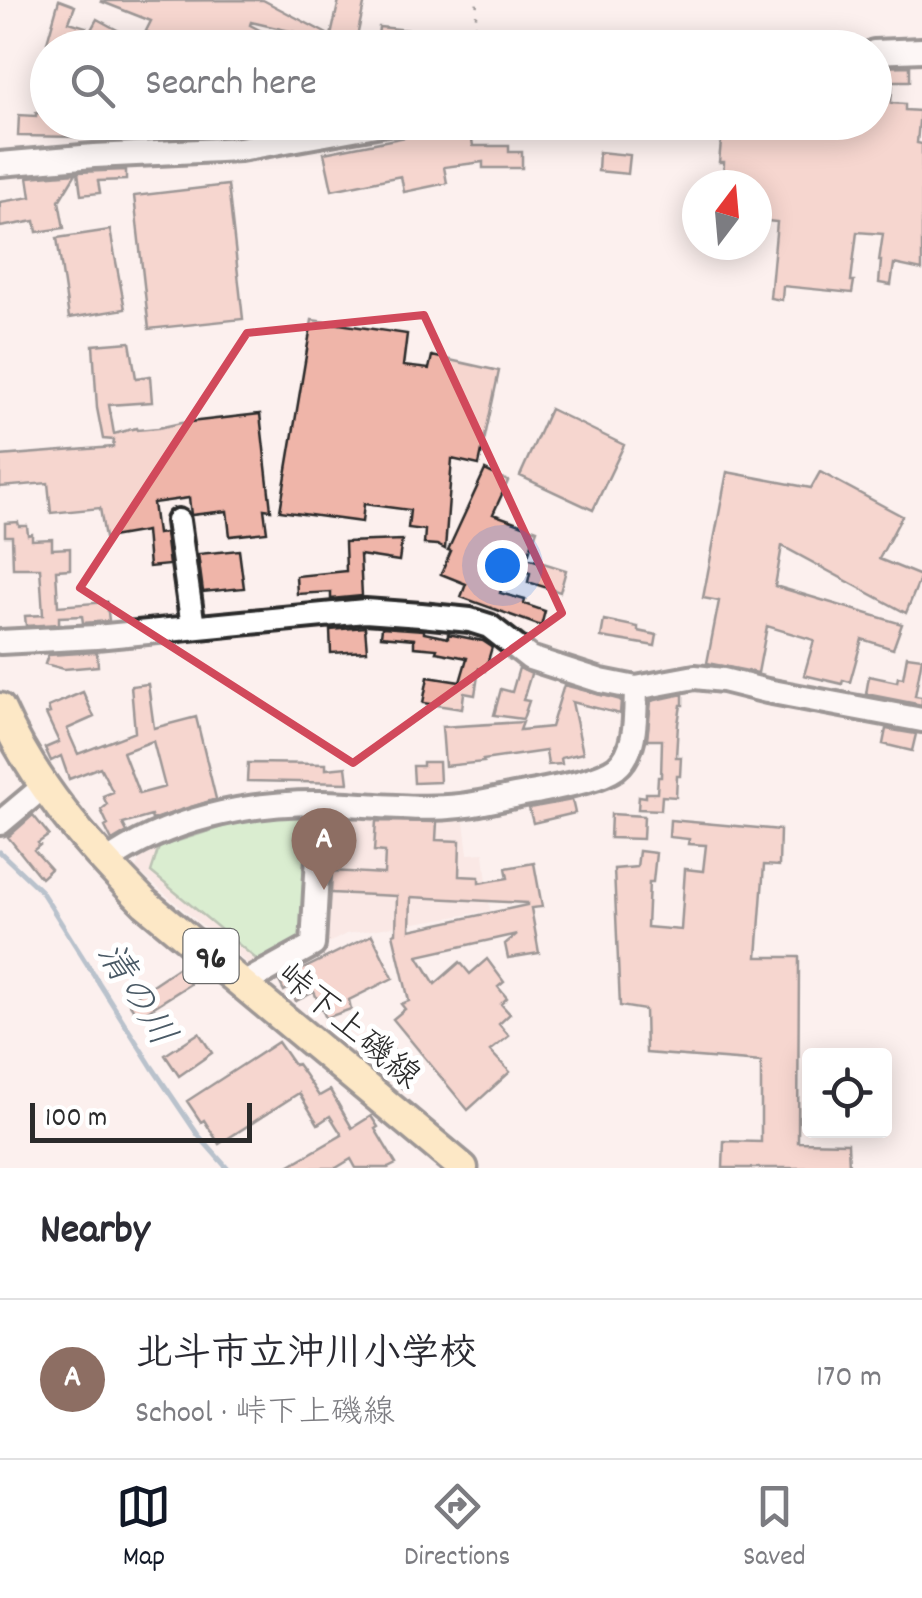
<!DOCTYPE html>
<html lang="en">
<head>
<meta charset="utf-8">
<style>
  :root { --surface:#fff; --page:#f7f7f7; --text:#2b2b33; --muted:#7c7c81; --line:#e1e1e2; --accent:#111827 }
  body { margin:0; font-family:Dekko,"Klee One",sans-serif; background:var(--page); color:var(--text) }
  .controls { position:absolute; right:30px; bottom:30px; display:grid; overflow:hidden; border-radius:10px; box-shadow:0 5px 25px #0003 }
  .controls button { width:90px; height:90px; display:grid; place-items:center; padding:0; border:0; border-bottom:2px solid var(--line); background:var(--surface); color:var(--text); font:50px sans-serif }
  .compass { position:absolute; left:682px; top:170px; width:90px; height:90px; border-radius:50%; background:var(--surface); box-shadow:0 5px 25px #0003; rotate:16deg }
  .scale { position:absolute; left:30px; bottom:25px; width:222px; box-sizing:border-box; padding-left:10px; border:5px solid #2b2b2b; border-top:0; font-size:28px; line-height:35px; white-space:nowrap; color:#2b2b2b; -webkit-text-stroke:8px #fff; paint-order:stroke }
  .you { position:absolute; left:502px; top:565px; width:35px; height:35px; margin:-25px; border:8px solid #fff; border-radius:50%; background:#1a73e8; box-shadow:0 0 0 15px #1a73e833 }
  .badge { display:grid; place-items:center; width:65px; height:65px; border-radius:50%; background:var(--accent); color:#fff; font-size:32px; font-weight:700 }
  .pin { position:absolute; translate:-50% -82px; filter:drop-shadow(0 2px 5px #0008) }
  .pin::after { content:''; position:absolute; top:52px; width:35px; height:30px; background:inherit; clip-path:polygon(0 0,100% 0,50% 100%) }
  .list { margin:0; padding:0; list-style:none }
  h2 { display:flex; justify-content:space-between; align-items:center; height:130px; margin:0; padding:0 40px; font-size:42px }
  h2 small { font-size:32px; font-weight:400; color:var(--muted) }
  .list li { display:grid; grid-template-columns:65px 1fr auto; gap:30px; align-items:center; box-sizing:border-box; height:160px; padding:0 40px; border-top:2px solid var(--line) }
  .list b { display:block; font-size:38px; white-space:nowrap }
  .list p { margin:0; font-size:32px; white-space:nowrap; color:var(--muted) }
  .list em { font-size:32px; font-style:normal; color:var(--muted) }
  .icon { flex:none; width:55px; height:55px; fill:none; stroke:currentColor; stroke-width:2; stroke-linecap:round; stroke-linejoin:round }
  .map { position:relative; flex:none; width:922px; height:1168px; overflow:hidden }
  .search { position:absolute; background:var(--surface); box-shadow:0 5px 25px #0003; left:30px; right:30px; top:30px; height:110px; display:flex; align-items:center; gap:25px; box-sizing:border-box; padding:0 35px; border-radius:55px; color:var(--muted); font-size:38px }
  .sheet { height:290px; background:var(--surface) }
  nav { display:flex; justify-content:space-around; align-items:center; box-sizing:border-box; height:140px; border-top:2px solid var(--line); background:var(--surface); font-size:28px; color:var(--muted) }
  nav a { display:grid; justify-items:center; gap:5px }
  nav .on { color:var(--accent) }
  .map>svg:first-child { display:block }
  .built { fill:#f8ded9 }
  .green { fill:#b1e9ac; stroke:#6e8a6c; stroke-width:2.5 }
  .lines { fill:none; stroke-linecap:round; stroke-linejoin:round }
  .stream { stroke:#6989a2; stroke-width:5 }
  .building { fill:#efb5a9; stroke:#2b2b2b; stroke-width:2.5; fill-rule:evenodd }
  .minor-casing { stroke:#2b2b2b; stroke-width:30 }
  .major-casing { stroke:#2b2b2b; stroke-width:35 }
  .path { stroke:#2b2b2b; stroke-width:2.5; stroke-dasharray:2.5 8; stroke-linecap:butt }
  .minor { stroke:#fff; stroke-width:22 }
  .major { stroke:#fedd96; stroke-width:28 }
  .marked { fill:none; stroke:#d1495b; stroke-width:8; stroke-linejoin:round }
  .labels { text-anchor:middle; stroke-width:10; stroke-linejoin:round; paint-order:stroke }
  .shield { fill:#fff; stroke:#6b6b6b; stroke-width:2.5 }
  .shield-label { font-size:32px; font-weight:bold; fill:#2b2b2b }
  .street-label { font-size:35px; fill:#2b2b2b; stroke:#fff }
  .water-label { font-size:38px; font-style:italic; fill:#4a5a66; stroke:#fff }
</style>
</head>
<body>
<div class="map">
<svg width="922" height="1168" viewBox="0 0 922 1168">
  <rect width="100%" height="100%" fill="#fcf0ee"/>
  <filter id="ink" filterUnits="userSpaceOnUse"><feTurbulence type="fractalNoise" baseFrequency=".01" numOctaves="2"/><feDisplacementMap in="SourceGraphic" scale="20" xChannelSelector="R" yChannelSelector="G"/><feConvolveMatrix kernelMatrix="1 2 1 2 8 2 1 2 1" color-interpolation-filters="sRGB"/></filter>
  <g filter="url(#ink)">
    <path class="built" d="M 304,808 L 463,814 L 468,854 L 484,853 L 490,911 L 346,934 L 263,977 L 136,869 L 145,847 L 183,832 Z"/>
    <path class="green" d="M 306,813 L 304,940 L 261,963 L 151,872 L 159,847 L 231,824 Z"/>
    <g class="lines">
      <path class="stream" d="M 0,852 L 41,891 L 152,1067 L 198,1135 L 227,1168"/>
    </g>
    <path class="building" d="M 59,0 L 75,6 L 69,22 L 86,27 L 80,48 L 54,48 L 55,44 L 47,42 Z
      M 263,0 L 331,36 L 339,0 L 365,0 L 355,46 L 251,22 L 250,25 L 294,48 L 178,48 L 146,31 L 151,21 L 100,1 Z
      M 97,19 L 132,38 L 126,48 L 106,48 L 87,37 Z
      M 379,27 L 421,31 L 419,48 L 377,44 Z
      M 910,66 L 910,81 L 893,81 L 891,103 L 905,104 L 905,110 L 920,111 L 917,143 L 922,144 L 922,270 L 894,264 L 891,285 L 879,283 L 881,261 L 879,261 L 883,234 L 857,232 L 851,281 L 854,281 L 852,293 L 783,286 L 782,300 L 770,298 L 777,222 L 757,220 L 757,183 L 723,179 L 724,162 L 719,162 L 723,122 L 874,122 L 874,67 Z
      M 36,113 L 48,114 L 48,122 L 80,124 L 80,137 L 18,136 L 19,115 L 36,116 Z
      M 436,131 L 438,137 L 471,133 L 473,146 L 509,146 L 509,152 L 522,152 L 522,168 L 483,168 L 483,162 L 444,167 L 447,183 L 404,192 L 401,176 L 332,190 L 324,153 Z
      M 599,152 L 630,155 L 628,174 L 598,171 Z
      M 126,170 L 126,180 L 98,181 L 100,193 L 81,195 L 78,172 Z
      M 76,173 L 59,201 L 64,228 L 37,232 L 35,221 L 0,227 L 0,202 L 31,197 L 28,177 Z
      M 228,185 L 243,319 L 149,329 L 134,196 Z
      M 110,230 L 125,309 L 69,318 L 57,238 Z
      M 312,320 L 407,334 L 403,366 L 429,369 L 432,356 L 499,371 L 479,465 L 452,459 L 445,549 L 437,545 L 424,544 L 425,530 L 408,528 L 410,510 L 364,504 L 362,522 L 280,511 Z
      M 130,342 L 136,378 L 150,376 L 152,402 L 109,405 L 114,434 L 136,428 L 137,430 L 158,428 L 181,423 L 260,414 L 271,510 L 264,509 L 267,532 L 230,536 L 227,511 L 191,515 L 189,498 L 153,503 L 157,534 L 165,533 L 169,565 L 149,567 L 146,531 L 105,538 L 100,508 L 51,513 L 48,483 L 0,487 L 0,456 L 113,447 L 114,440 L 103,439 L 97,408 L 93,345 Z
      M 550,409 L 624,445 L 593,510 L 520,476 Z
      M 485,470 L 508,481 L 493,514 L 537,530 L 527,558 L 566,570 L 560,592 L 528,582 L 530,573 L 509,566 L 500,593 L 525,600 L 524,604 L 545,611 L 541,626 L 461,597 L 466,584 L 441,574 L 451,551 L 448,550 Z
      M 727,472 L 811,488 L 820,472 L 902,516 L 879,559 L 921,576 L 906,613 L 782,546 L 775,586 L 902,624 L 893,649 L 862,639 L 850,682 L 843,680 L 842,684 L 804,675 L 814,640 L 767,626 L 758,673 L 707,663 L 719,601 L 703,598 Z
      M 18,522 L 19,526 L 27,526 L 28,535 L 32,534 L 32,540 L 52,539 L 52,549 L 70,548 L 70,569 L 56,570 L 58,606 L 107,602 L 109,621 L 83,623 L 82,616 L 59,617 L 59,624 L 26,626 L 25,616 L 43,615 L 40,568 L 13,568 L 12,536 L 5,536 L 5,523 Z
      M 402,540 L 399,561 L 360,555 L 362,596 L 331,599 L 331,592 L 297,594 L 296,576 L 346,571 L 345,542 Z
      M 239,550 L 244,588 L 203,592 L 198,554 Z
      M 604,620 L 638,627 L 638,631 L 657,635 L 655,646 L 601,637 Z
      M 365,627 L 367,651 L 331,653 L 330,630 Z
      M 382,627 L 424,630 L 424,633 L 448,638 L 448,634 L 483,641 L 492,647 L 485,671 L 479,669 L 475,695 L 464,693 L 462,709 L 423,703 L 428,677 L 460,682 L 467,658 L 436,652 L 437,649 L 414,647 L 414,639 L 381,636 Z
      M 97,652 L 98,666 L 64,669 L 45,664 L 48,655 Z
      M 907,656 L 922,658 L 915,696 L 922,697 L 922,705 L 866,694 L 869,676 L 897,682 L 898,677 L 903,678 Z
      M 519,668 L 531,674 L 523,700 L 529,701 L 523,719 L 494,715 L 501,689 L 512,692 Z
      M 148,684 L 154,728 L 196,717 L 216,799 L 152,820 L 151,816 L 123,824 L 127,832 L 112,841 L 105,827 L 108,825 L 101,810 L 107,805 L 103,796 L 113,792 L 100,767 L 69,779 L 61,756 L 51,761 L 45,748 L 59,742 L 46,714 L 50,713 L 48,707 L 83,692 L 94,717 L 67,729 L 78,754 L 135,732 L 131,686 ZM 153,741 L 165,787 L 139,794 L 123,752 Z
      M 564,685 L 621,700 L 620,714 L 572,702 L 583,753 L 561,758 L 562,764 L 548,765 L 546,751 L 483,760 L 484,762 L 445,766 L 442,727 L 523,722 L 520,730 L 551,727 Z
      M 683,694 L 683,705 L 681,705 L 678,724 L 676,757 L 681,757 L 680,776 L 677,776 L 676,797 L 662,796 L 661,810 L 638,809 L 639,796 L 646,797 L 646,793 L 657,793 L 658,777 L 661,777 L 662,740 L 647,740 L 651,701 Z
      M 886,729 L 916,734 L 912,751 L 883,744 Z
      M 423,762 L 439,762 L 440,782 L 414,783 L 413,766 L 423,766 Z
      M 248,763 L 326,764 L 326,769 L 346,767 L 348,783 L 247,781 Z
      M 572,800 L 575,813 L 533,823 L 529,808 Z
      M 611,814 L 644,816 L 643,839 L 610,838 Z
      M 33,815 L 49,835 L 38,843 L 40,845 L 34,850 L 51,869 L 41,878 L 8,837 Z
      M 670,820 L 780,830 L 779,866 L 764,865 L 757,957 L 799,957 L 798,1142 L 848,1143 L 849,1168 L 723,1168 L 724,1141 L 761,1142 L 761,1062 L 646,1053 L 645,1010 L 620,1006 L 614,869 L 637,867 L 639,851 L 656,853 L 653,882 L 649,882 L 647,927 L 681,930 L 685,869 L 703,871 L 706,845 L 688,844 L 689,839 L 669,837 Z
      M 376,821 L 437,822 L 436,840 L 460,841 L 459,876 L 479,877 L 479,883 L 508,878 L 506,868 L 534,863 L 542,907 L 531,908 L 539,953 L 508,958 L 505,944 L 517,934 L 418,956 L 435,984 L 460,962 L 470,974 L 487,959 L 504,982 L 498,987 L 507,998 L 501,1004 L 510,1014 L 499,1024 L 509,1036 L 490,1051 L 510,1072 L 468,1110 L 393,1019 L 405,1009 L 401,1004 L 409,1001 L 393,934 L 396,933 L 397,896 L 331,893 L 332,871 L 384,874 L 385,852 L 374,851 ZM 411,897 L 527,903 L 527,905 L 410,930 Z
      M 372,935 L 393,978 L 349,1000 L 351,1009 L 326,1018 L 314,992 L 296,1001 L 289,988 L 284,991 L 279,981 Z
      M 179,967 L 190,984 L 138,1017 L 128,1001 Z
      M 199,1033 L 212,1053 L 179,1076 L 165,1055 Z
      M 375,1035 L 418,1070 L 403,1089 L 360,1054 Z
      M 278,1042 L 294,1065 L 297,1064 L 305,1075 L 319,1096 L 330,1090 L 352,1128 L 371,1116 L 378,1127 L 375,1129 L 396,1164 L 388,1168 L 356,1168 L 351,1159 L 336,1168 L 285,1168 L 342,1135 L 330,1116 L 318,1124 L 299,1093 L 219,1144 L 204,1120 L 201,1122 L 187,1101 Z"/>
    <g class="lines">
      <defs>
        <path id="minor" d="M 874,52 L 922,50
          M 0,164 L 94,156 L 240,149 L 393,122
          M 178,521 L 193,627
          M 0,642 L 96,637 L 365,611 L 421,615 L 470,620 L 489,626 L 530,658 L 601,681 L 636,688 L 695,677 L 723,680 L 767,691 L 922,720
          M 0,823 L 43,787
          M 105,863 C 167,819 248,802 323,803 C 369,804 415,811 460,806 C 486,803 511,796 536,792 C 558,787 598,781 616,768 C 638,751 635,712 636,688
          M 243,984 L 313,945 L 321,803"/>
        <path id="major" d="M 0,708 C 34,784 86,844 145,903 L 463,1168"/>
      </defs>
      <use href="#minor" class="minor-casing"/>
      <use href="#major" class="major-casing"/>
      <path class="path" d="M 474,48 L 477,0"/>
      <use href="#minor" class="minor"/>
      <use href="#major" class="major"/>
    </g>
  </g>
  <path d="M0 0H922V1168H0ZM 424,315 L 562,613 L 353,763 L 80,588 L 247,333 Z" fill="#fcf0ee" fill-opacity=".55" fill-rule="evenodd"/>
  <path class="marked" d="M 424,315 L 562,613 L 353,763 L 80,588 L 247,333 Z"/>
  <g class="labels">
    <rect class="shield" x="183.5" y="929" width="55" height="54" rx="8"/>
    <g class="shield-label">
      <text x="211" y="967">96</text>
    </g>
    <g class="street-label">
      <text transform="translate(350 1024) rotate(40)" y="12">峠下上磯線</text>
    </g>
    <g class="water-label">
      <text transform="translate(138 993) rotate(58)" y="13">清の川</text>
    </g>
  </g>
</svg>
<div class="controls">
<button><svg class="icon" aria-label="locate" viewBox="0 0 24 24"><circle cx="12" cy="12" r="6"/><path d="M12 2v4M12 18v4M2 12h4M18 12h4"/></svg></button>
</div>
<svg class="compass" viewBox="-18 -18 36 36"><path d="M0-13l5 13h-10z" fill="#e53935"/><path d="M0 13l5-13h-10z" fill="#7c7c81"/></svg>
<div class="scale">100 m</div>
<div class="you"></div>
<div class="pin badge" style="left:324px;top:890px;background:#8d6e63">A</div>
<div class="search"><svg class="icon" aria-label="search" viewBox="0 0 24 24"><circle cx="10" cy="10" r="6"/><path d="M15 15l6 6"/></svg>Search here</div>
</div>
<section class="sheet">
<h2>Nearby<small></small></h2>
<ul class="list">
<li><span class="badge" style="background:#8d6e63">A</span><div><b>北斗市立沖川小学校</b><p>School · 峠下上磯線</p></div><em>170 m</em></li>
</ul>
</section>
<nav>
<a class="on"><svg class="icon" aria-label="map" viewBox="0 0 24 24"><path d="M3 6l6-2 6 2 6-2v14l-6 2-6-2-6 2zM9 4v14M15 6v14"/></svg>Map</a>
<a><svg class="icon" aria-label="directions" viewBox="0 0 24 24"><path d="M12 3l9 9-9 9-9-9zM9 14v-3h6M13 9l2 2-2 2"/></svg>Directions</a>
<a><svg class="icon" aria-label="saved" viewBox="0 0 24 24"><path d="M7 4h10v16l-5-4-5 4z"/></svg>Saved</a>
</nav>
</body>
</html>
